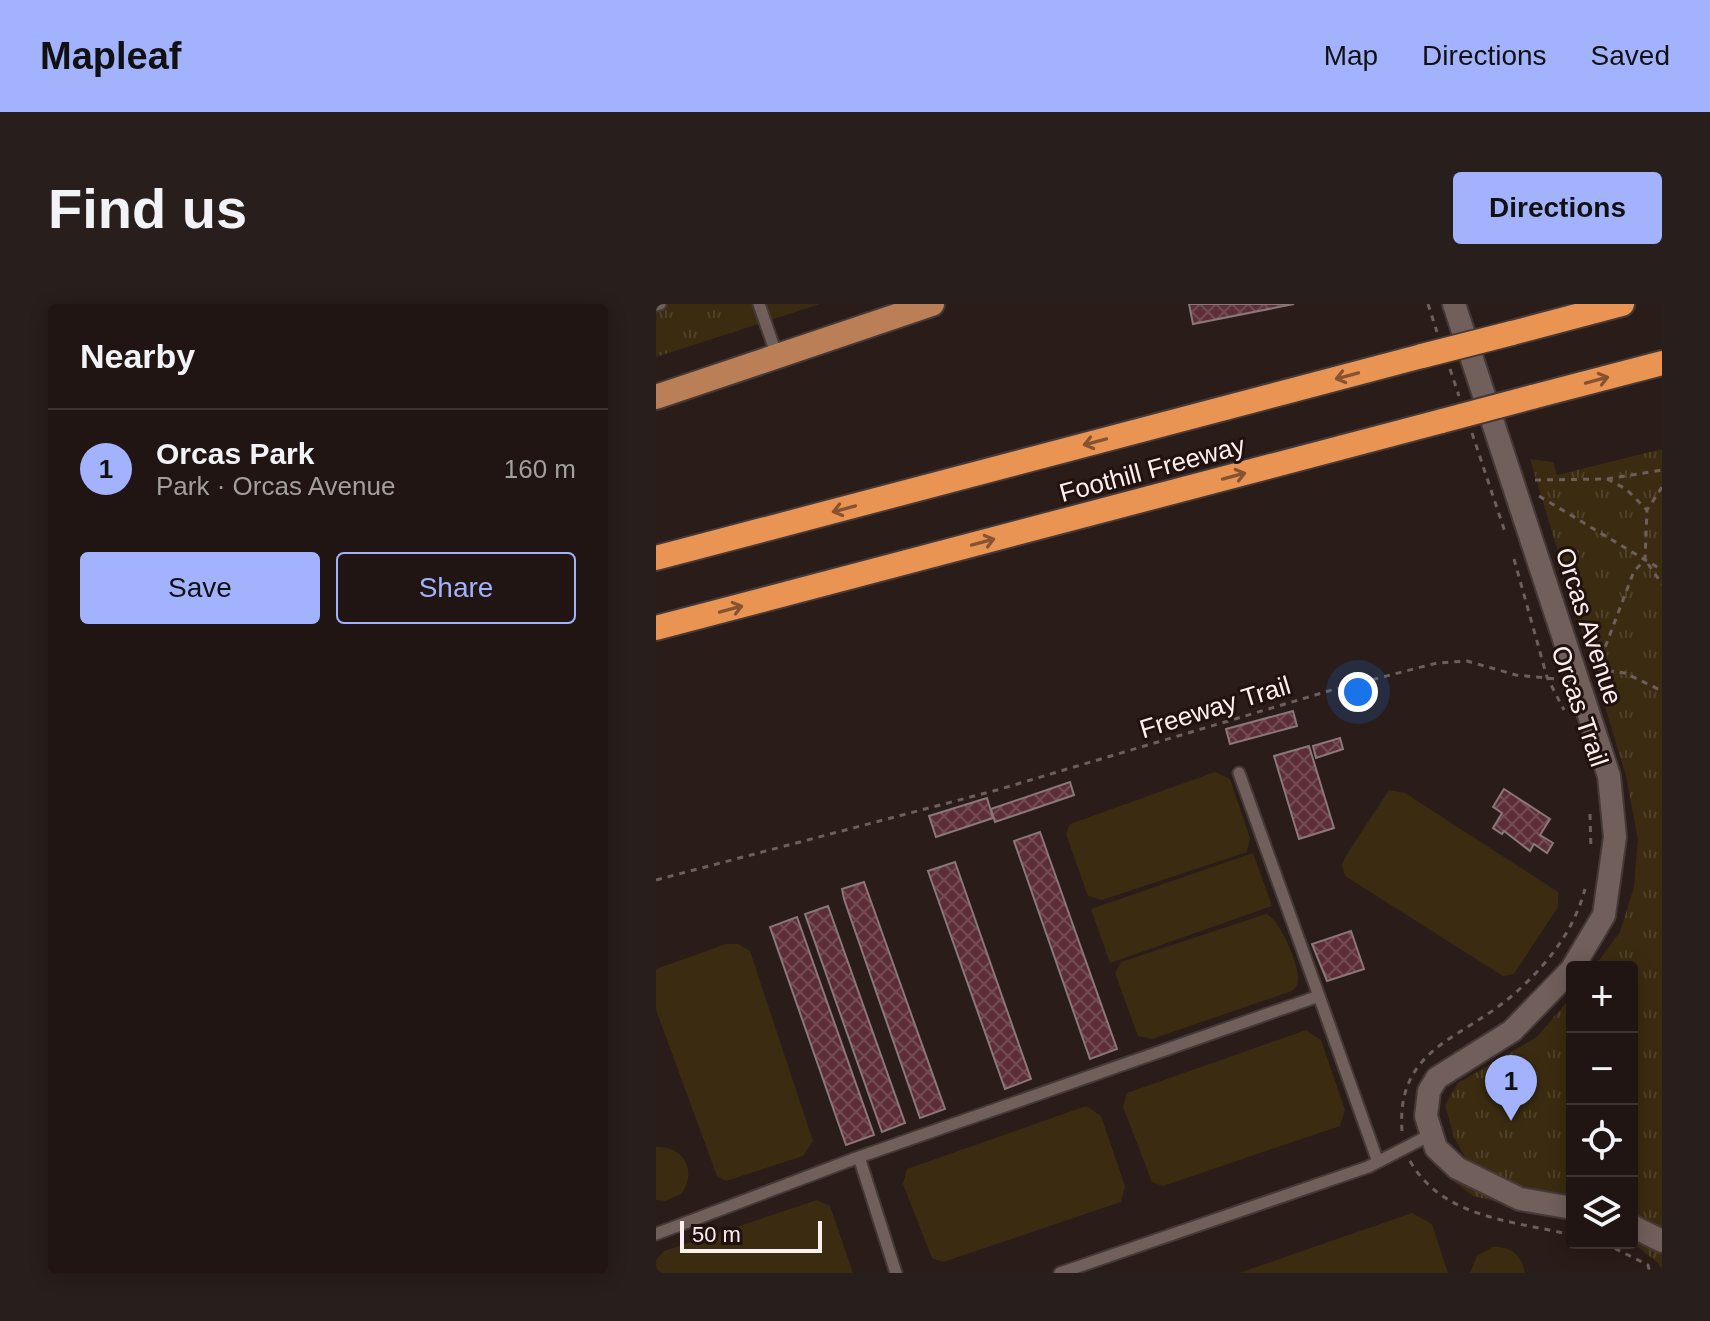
<!DOCTYPE html>
<html lang="en">
<head>
<meta charset="utf-8">
<style>
  :root { --surface:#201512; --page:#281e1b; --text:#f1f3f6; --muted:#a29f9f; --line:#3d3432; --accent:#a3b2fd }
  body { margin:0; font-family:Arial,sans-serif; background:var(--page); color:var(--text) }
  .controls { position:absolute; right:24px; bottom:24px; display:grid; overflow:hidden; border-radius:8px; box-shadow:0 4px 20px #0003 }
  .controls button { width:72px; height:72px; display:grid; place-items:center; padding:0; border:0; border-bottom:2px solid var(--line); background:var(--surface); color:var(--text); font:40px sans-serif }
  .scale { position:absolute; left:24px; bottom:20px; width:142px; box-sizing:border-box; padding-left:8px; border:4px solid #fbf0ee; border-top:0; font-size:22px; line-height:28px; white-space:nowrap; color:#fbf0ee; -webkit-text-stroke:6px #21120f; paint-order:stroke }
  .you { position:absolute; left:702px; top:388px; width:28px; height:28px; margin:-20px; border:6px solid #fff; border-radius:50%; background:#1a73e8; box-shadow:0 0 0 12px #1a73e833 }
  .badge { display:grid; place-items:center; width:52px; height:52px; border-radius:50%; background:var(--accent); color:#111; font-size:26px; font-weight:700 }
  .pin { position:absolute; translate:-50% -66px; filter:drop-shadow(0 2px 4px #0008) }
  .pin::after { content:''; position:absolute; top:42px; width:28px; height:24px; background:inherit; clip-path:polygon(0 0,100% 0,50% 100%) }
  .list { margin:0; padding:0; list-style:none }
  h2 { display:flex; justify-content:space-between; align-items:center; height:104px; margin:0; padding:0 32px; font-size:34px }
  h2 small { font-size:26px; font-weight:400; color:var(--muted) }
  .list li { display:grid; grid-template-columns:52px 1fr auto; gap:24px; align-items:center; box-sizing:border-box; height:120px; padding:0 32px; border-top:2px solid var(--line) }
  .list b { display:block; font-size:30px; white-space:nowrap }
  .list p { margin:0; font-size:26px; white-space:nowrap; color:var(--muted) }
  .list em { font-size:26px; font-style:normal; color:var(--muted) }
  .actions { display:flex; gap:16px; padding:24px 32px }
  .actions a { flex:1; padding:18px 0; border:2px solid var(--accent); border-radius:8px; text-align:center; font-size:28px; color:var(--accent) }
  .actions .main { background:var(--accent); color:#111 }
  .icon { flex:none; width:44px; height:44px; fill:none; stroke:currentColor; stroke-width:2; stroke-linecap:round; stroke-linejoin:round }
  .map { position:relative; flex:none; width:1006px; height:969px; overflow:hidden; border-radius:8px }
  header { display:flex; align-items:center; gap:48px; box-sizing:border-box; height:112px; padding:0 40px; background:var(--accent); color:#111 }
  header strong { font-size:38px }
  nav { display:flex; gap:44px; margin-inline-start:auto; font-size:28px }
  .intro { display:flex; align-items:center; justify-content:space-between; box-sizing:border-box; height:192px; padding:0 48px }
  h1 { margin:0; font-size:56px }
  .button { padding:20px 36px; border-radius:8px; background:var(--accent); color:#111; font-size:28px; font-weight:700 }
  main { display:flex; gap:48px; padding:0 48px }
  aside { flex:1; background:var(--surface); border-radius:8px; box-shadow:0 4px 20px #0003 }
  .map>svg:first-child { display:block }
  .grass { fill:url(#grass-tufts) }
  .pitch { fill:#3b2c11 }
  .building { fill:url(#building-cross-hatch); stroke:#8a7779; stroke-width:2 }
  .lines { fill:none; stroke-linecap:round; stroke-linejoin:round }
  .lane-casing { stroke:#453937; stroke-width:15 }
  .street-casing { stroke:#453937; stroke-width:26 }
  .primary-casing { stroke:#453937; stroke-width:28 }
  .highway-casing { stroke:#453937; stroke-width:28 }
  .path { stroke:#6c5f5c; stroke-width:3; stroke-dasharray:6 6; stroke-linecap:butt }
  .lane { stroke:#715f5b; stroke-width:11 }
  .street { stroke:#715f5b; stroke-width:22 }
  .primary { stroke:#ba7f56; stroke-width:24 }
  .highway { stroke:#ea9453; stroke-width:24 }
  .highway-bridge-casing { stroke:#453937; stroke-width:28; stroke-linecap:butt }
  .highway-bridge { stroke:#ea9453; stroke-width:24 }
  .oneway { stroke:#865331 }
  .labels { text-anchor:middle; stroke-width:6; stroke-linejoin:round; paint-order:stroke }
  .street-label { font-size:26px; fill:#fbf0ee; stroke:#21120f }
</style>
</head>
<body>
<header>
<strong>Mapleaf</strong>
<nav><a>Map</a><a>Directions</a><a>Saved</a></nav>
</header>
<div class="intro"><h1>Find us</h1><a class="button">Directions</a></div>
<main>
<aside>
<h2>Nearby<small></small></h2>
<ul class="list">
<li><span class="badge">1</span><div><b>Orcas Park</b><p>Park · Orcas Avenue</p></div><em>160 m</em></li>
</ul>
<div class="actions"><a class="main">Save</a><a>Share</a></div>
</aside>
<div class="map">
<svg width="1006" height="969" viewBox="0 0 1006 969">
  <defs>
    <pattern id="grass-tufts" width="24" height="20" patternUnits="userSpaceOnUse" patternTransform="scale(2)"><rect width="24" height="20" fill="#3b2c11"/><path d="M3 7l-1-3M5 7V3M7 7l1-3M15 17l-1-3M17 17v-4M19 17l1-3" fill="none" stroke="#4e4128"/></pattern>
    <pattern id="building-cross-hatch" width="8" height="8" patternUnits="userSpaceOnUse" patternTransform="scale(2)"><rect width="8" height="8" fill="#5d2e37"/><path d="M0 0l8 8M0 8l8-8" fill="none" stroke="#754d54"/></pattern>
  </defs>
  <rect width="100%" height="100%" fill="#2a1c18"/>
  <path class="grass" d="M 0,0 L 164,0 L 0,53 Z
    M 1006,145 L 1006,967 L 1002,959 L 976,938 L 976,663 L 938,663 L 964,628 L 978,583 L 982,535 L 970,472 L 874,155 L 897,158 L 901,171 Z
    M 916,692 L 916,917 L 817,892 L 792,873 L 809,853 L 798,833 L 789,801 L 802,779 L 881,733 Z"/>
  <path class="pitch" d="M 559,468 L 574,475 L 594,534 L 591,548 L 446,596 L 432,592 L 410,530 L 414,520 Z
    M 733,486 L 749,489 L 902,588 L 902,603 L 858,670 L 847,672 L 689,572 L 686,561 L 689,553 Z
    M 597,549 L 616,602 L 454,659 L 435,605 Z
    M 610,610 C 623,614 644,662 642,676 C 642,681 639,684 636,687 L 496,735 L 482,732 L 459,669 L 465,658 Z
    M 70,640 L 82,640 L 94,647 L 157,837 L 147,852 L 70,877 L 61,872 L 0,706 L 0,665 Z
    M 650,726 L 665,736 L 689,806 L 684,822 L 507,882 L 496,878 L 467,803 L 471,789 Z
    M 430,802 L 445,812 L 469,882 L 465,898 L 287,958 L 276,954 L 247,880 L 251,865 Z
    M 0,843 C 28,841 42,868 25,890 L 9,897 L 0,896 Z
    M 161,896 L 174,902 L 197,969 L 0,969 L 0,956 L 8,947 Z
    M 756,909 L 776,920 L 792,969 L 583,969 Z
    M 837,943 C 855,942 866,951 869,969 L 814,969 L 821,952 Z"/>
  <path class="building" d="M 533,0 L 638,0 L 537,20 Z
    M 637,407 L 641,422 L 574,440 L 570,425 Z
    M 684,434 L 687,445 L 660,454 L 657,442 Z
    M 653,442 L 678,524 L 643,535 L 618,452 Z
    M 414,478 L 418,491 L 339,518 L 335,505 Z
    M 848,485 L 894,515 L 884,531 L 897,539 L 891,549 L 878,540 L 874,547 L 848,527 L 846,530 L 837,524 L 846,509 L 837,503 Z
    M 331,494 L 337,514 L 280,533 L 273,512 Z
    M 384,528 L 461,745 L 434,755 L 358,537 Z
    M 299,558 L 375,775 L 349,785 L 272,567 Z
    M 208,578 L 289,805 L 264,814 L 188,595 L 186,585 Z
    M 172,602 L 249,819 L 226,828 L 149,610 Z
    M 141,613 L 218,831 L 190,841 L 114,623 Z
    M 695,627 L 708,665 L 671,677 L 656,640 Z"/>
  <g class="lines">
    <defs>
      <path id="lane" d="M 103,0 L 121,52
        M 0,1 L 4,0
        M 583,469 L 663,692
        M 0,930 L 203,853
        M 240,969 L 203,853 L 663,692 L 722,858
        M 404,969 L 712,863 L 776,830"/>
      <path id="street" d="M 798,0 L 953,472 L 959,533 L 948,611 L 917,663
        M 916,665 L 856,727 L 781,774 L 773,787 L 770,812 L 780,844 L 801,864 L 864,895 L 916,904
        M 976,922 L 1006,937"/>
      <path id="primary" d="M 0,93 L 276,0"/>
      <path id="highway" d="M 856,29 L 966,0
        M 876,93 L 1006,59
        M 0,254 L 766,52
        M 0,324 L 786,117"/>
    </defs>
    <use href="#lane" class="lane-casing"/>
    <use href="#street" class="street-casing"/>
    <use href="#primary" class="primary-casing"/>
    <use href="#highway" class="highway-casing"/>
    <path class="path" d="M 772,0 L 781,28
      M 794,65 L 803,92
      M 816,129 L 849,228
      M 951,175 L 970,185 L 991,206
      M 879,176 L 951,175 L 1006,166
      M 883,192 L 1006,266
      M 858,255 L 891,373 L 908,406
      M 992,260 L 1006,280
      M 937,363 L 945,354 L 978,267 L 989,256 L 991,206 L 1006,183
      M 940,365 L 969,369 L 1006,387
      M 934,510 L 935,546
      M 0,576 L 341,486 L 676,386 L 781,359 L 811,357 L 860,371 L 900,375
      M 746,827 C 740,743 806,736 858,690 C 890,662 918,627 929,585
      M 754,857 C 787,915 859,917 916,931
      M 948,939 L 992,961 L 994,969"/>
    <use href="#lane" class="lane"/>
    <use href="#street" class="street"/>
    <use href="#primary" class="primary"/>
    <use href="#highway" class="highway"/>
    <defs>
      <path id="highway-bridge" d="M 766,52 L 856,29
        M 786,117 L 876,93"/>
    </defs>
    <use href="#highway-bridge" class="highway-bridge-casing"/>
    <use href="#highway-bridge" class="highway-bridge"/>
  </g>
  <defs><path id="oneway-shaft" d="M-6 0H5M1.5-3L5.5 0L1.5 3" fill="none" stroke-width="1.6" stroke-linecap="round" stroke-linejoin="round" transform="scale(2)"/></defs>
  <g class="oneway">
    <use href="#oneway-shaft" transform="translate(691 72) rotate(165)"/>
    <use href="#oneway-shaft" transform="translate(941 76) rotate(-15)"/>
    <use href="#oneway-shaft" transform="translate(439 138) rotate(165)"/>
    <use href="#oneway-shaft" transform="translate(578 172) rotate(-15)"/>
    <use href="#oneway-shaft" transform="translate(188 205) rotate(165)"/>
    <use href="#oneway-shaft" transform="translate(327 238) rotate(-15)"/>
    <use href="#oneway-shaft" transform="translate(75 305) rotate(-15)"/>
  </g>
  <g class="labels">
    <g class="street-label">
      <text transform="translate(496 165) rotate(-15)" y="9">Foothill Freeway</text>
      <text transform="translate(933 322) rotate(72)" y="9">Orcas Avenue</text>
      <text transform="translate(924 402) rotate(71)" y="9">Orcas Trail</text>
      <text transform="translate(559 403) rotate(-17)" y="9">Freeway Trail</text>
    </g>
  </g>
</svg>
<div class="controls">
<button>+</button>
<button>−</button>
<button><svg class="icon" aria-label="locate" viewBox="0 0 24 24"><circle cx="12" cy="12" r="6"/><path d="M12 2v4M12 18v4M2 12h4M18 12h4"/></svg></button>
<button><svg class="icon" aria-label="layers" viewBox="0 0 24 24"><path d="M12 4l9 5-9 5-9-5zM3 14l9 5 9-5"/></svg></button>
</div>
<div class="scale">50 m</div>
<div class="you"></div>
<div class="pin badge" style="left:855px;top:817px">1</div>
</div>
</main>
</body>
</html>
